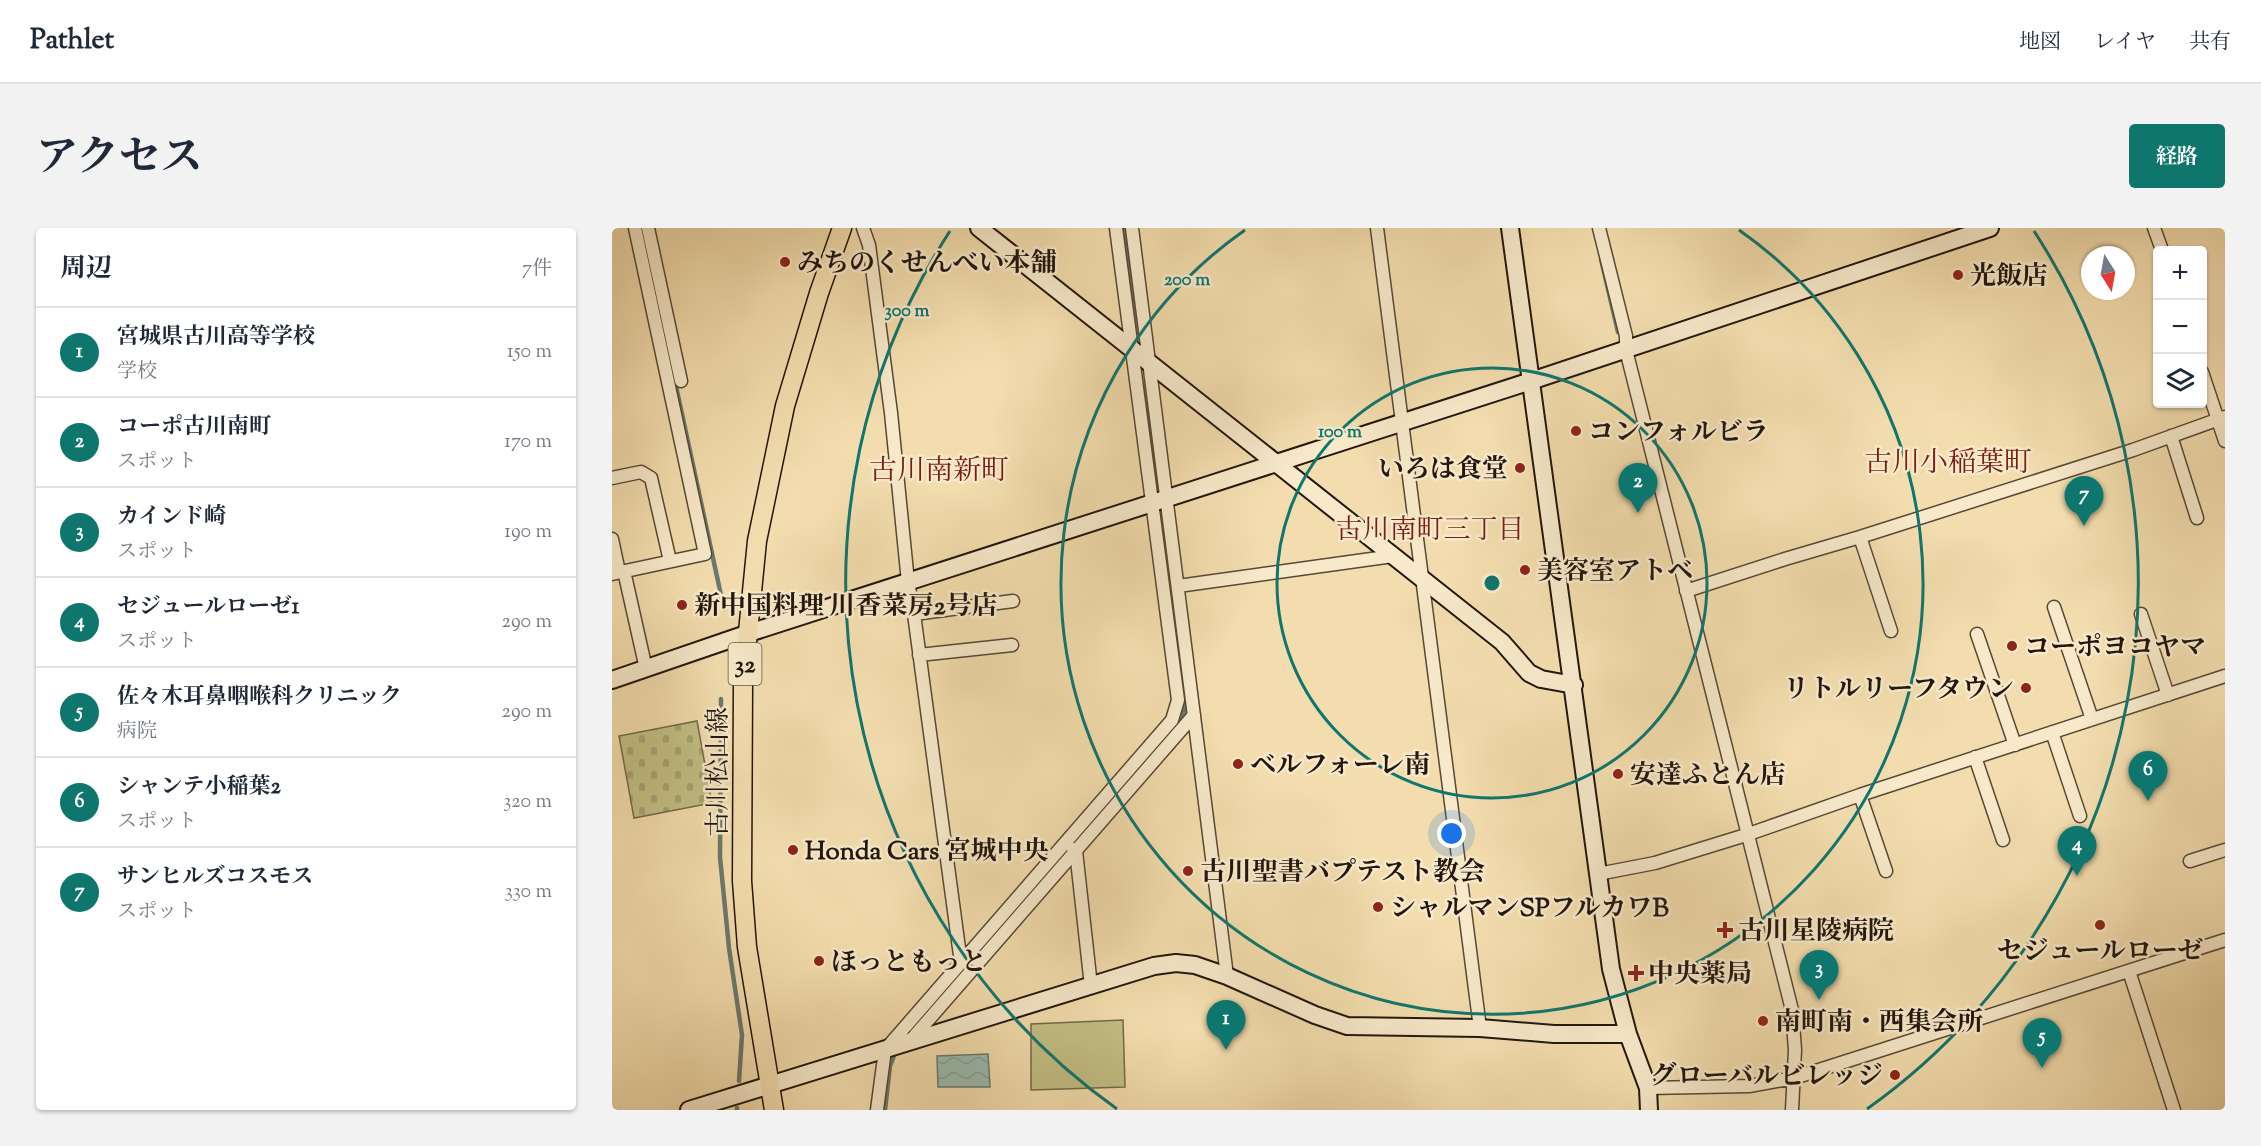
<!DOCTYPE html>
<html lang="ja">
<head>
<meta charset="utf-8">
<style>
  :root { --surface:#fff; --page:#f2f2f3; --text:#1f2937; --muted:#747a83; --line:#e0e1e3; --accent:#0f766e }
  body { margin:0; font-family:"Sorts Mill Goudy","Noto Serif JP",serif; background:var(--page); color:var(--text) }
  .controls { position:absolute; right:18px; top:18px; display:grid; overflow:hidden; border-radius:6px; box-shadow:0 2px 4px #0004 }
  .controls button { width:54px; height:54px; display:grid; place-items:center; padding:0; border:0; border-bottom:2px solid var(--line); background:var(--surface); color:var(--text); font:30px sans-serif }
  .compass { position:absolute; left:1469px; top:18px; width:54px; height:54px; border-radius:50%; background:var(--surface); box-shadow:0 2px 4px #0004; rotate:169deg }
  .you { position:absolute; left:840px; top:606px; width:21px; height:21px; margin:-15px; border:4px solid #fff; border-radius:50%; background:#1a73e8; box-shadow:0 0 0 9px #1a73e833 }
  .badge { display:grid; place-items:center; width:39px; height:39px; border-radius:50%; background:var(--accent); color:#fff; font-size:20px; font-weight:700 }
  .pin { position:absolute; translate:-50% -50px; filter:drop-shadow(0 2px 3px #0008) }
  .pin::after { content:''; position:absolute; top:32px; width:21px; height:18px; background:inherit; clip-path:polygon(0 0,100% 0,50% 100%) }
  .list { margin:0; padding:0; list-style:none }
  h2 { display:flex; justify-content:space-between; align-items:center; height:78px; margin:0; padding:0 24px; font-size:26px }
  h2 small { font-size:20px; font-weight:400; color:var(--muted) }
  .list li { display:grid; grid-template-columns:39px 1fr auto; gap:18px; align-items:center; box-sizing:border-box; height:90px; padding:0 24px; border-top:2px solid var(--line) }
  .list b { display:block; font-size:22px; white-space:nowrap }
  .list p { margin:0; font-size:20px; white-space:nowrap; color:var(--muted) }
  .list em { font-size:20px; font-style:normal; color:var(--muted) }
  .icon { flex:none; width:33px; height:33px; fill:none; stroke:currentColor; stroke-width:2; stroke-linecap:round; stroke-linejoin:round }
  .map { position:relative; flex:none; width:1613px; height:882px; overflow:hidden; border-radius:6px }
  header { display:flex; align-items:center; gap:36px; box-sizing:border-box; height:84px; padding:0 30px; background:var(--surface); border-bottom:2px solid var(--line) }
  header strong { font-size:28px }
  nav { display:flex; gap:33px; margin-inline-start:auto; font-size:21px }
  .intro { display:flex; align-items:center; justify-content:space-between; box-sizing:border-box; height:144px; padding:0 36px }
  h1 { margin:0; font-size:42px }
  .button { padding:15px 27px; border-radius:6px; background:var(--accent); color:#fff; font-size:21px; font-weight:700 }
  main { display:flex; gap:36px; padding:0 36px }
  aside { flex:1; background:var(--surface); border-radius:6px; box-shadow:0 2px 4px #0004 }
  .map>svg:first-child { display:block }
  .cemetery { fill:url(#cemetery-stones); stroke:#726a4a; stroke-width:1.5 }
  .green { fill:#c2bf85; stroke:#726a4a; stroke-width:1.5 }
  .water { fill:url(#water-waves); stroke:#6b796f; stroke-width:1.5 }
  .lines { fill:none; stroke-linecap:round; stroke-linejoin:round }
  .stream { stroke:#6b796f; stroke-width:4.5 }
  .street-casing { stroke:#564836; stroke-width:15 }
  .secondary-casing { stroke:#22160e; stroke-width:20 }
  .primary-casing { stroke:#22160e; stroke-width:21 }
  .street { stroke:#f7e9ca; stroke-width:12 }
  .secondary { stroke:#f7e9ca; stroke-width:16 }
  .primary { stroke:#f3ddae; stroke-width:18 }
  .ring { fill:none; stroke:#0f766e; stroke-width:3 }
  .poi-dot { fill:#8f2418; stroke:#f7e9ca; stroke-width:2 }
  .labels { text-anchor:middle; stroke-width:5; stroke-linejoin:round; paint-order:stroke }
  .shield { fill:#f7e9ca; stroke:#625546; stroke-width:1.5 }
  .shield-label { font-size:24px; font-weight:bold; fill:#22160e }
  .poi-label { font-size:26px; font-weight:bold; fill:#22160e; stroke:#f7e9ca; text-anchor:start }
  .street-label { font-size:26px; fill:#22160e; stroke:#f7e9ca }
  .neighbourhood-label { font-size:27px; fill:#7a1f14; stroke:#f7e9ca }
  .quarter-label { font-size:28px; fill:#7a1f14; stroke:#f7e9ca }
  .centre { fill:#0f766e; stroke:#f7e9ca; stroke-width:3 }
  .ring-label { font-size:18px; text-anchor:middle; font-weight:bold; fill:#0f766e; stroke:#f7e9ca; stroke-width:5; stroke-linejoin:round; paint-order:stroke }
</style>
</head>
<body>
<header>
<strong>Pathlet</strong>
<nav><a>地図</a><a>レイヤ</a><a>共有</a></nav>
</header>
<div class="intro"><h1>アクセス</h1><a class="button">経路</a></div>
<main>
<aside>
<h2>周辺<small>7件</small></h2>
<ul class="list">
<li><span class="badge">1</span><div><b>宮城県古川高等学校</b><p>学校</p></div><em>150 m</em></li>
<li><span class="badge">2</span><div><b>コーポ古川南町</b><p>スポット</p></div><em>170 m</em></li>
<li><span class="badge">3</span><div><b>カインド崎</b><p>スポット</p></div><em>190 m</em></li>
<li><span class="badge">4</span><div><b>セジュールローゼ1</b><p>スポット</p></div><em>290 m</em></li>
<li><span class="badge">5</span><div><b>佐々木耳鼻咽喉科クリニック</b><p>病院</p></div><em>290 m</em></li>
<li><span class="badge">6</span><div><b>シャンテ小稲葉2</b><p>スポット</p></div><em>320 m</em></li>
<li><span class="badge">7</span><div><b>サンヒルズコスモス</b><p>スポット</p></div><em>330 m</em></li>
</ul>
</aside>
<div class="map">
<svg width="1613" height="882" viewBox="0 0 1613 882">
  <defs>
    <pattern id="cemetery-stones" width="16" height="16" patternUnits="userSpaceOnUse" patternTransform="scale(1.5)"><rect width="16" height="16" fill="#c2bf85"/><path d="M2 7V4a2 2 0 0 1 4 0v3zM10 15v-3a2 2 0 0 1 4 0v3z" fill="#a6a372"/></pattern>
    <pattern id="water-waves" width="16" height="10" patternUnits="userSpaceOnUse" patternTransform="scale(1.5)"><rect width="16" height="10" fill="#9bbbaf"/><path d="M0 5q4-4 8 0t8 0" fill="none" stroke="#85a095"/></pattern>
  </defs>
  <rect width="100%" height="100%" fill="#f3ddae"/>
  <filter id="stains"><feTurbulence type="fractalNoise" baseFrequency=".00333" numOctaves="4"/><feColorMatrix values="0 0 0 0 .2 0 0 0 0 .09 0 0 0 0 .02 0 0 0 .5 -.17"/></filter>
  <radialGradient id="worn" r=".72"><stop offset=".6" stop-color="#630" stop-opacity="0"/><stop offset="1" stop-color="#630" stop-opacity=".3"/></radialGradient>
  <path class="cemetery" d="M 85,493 L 100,575 L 22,590 L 7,508 Z"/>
  <path class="green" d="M 511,792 L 513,859 L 419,862 L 419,796 Z"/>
  <path class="water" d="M 376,826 L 378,859 L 326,859 L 325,828 Z"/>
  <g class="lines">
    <path class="stream" d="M 30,0 L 55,115
      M 511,0 L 524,106
      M 989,31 L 1006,104
      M 62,149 L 112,381
      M 530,156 L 544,254
      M 549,294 L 573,466 C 574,479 572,488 564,499
      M 109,471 L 108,629 L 117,720 L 130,807 L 127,853
      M 429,652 L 533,534
      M 298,804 L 382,705
      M 125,882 L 125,880
      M 273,882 L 278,838 L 282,828"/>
    <defs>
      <path id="street" d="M 36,0 L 69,153
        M 251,0 L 257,17 L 279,185 L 296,354 L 302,386 L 349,735
        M 520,0 L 615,748
        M 765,0 L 868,800
        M 987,0 L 1014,108 L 1014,122 L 1180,782 L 1183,822 L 1180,882
        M 1542,0 L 1550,22
        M 1590,144 L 1613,213
        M 1559,208 L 1585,290
        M 0,250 L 29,244 L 39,250 L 58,333
        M 1248,309 L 1279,403
        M 0,311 L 7,344
        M 12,343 L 34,441
        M 0,346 L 93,326 L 23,0
        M 566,358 L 781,328
        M 1074,363 L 1173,331 L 1248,309 L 1521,222 L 1613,189
        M 1442,379 L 1480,491
        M 302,386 L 401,373
        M 1529,386 L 1556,467
        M 1365,406 L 1403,517
        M 307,427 L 400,417
        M 1440,504 L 1468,588
        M 1363,529 L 1391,612
        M 1248,567 L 1274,643
        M 461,621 L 464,623 L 479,758
        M 1578,633 L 1613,622
        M 986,646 L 1043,635 L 1134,607 L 1248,567 L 1613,448
        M 1517,743 L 1562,882
        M 299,812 L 582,487
        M 1036,860 L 1137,858 L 1182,850 L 1613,712
        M 265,882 L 273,822 L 560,492 L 566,472 L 504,0"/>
      <path id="secondary" d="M 367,0 L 890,414 L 917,445 L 929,451 L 962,457
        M 898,0 L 999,741 L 1016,806 L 1036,860 L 1037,882
        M 0,452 L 137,405 L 919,153 L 1378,0
        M 77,882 L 542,738 L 564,735 L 583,737 L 615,748 L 703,787 L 735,798 L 868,800 L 942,806 L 1016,806"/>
      <path id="primary" d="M 162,882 L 135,719 L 130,653 L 131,455 L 145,313 L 173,178 L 207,65 L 230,0"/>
    </defs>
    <use href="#street" class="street-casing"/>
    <use href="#secondary" class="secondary-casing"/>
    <use href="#primary" class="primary-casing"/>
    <use href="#street" class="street"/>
    <use href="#secondary" class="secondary"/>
    <use href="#primary" class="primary"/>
  </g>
  <g class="ring">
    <circle cx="880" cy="355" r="215"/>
    <path d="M1127 2A431 431 0 1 1 633 2"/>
    <path d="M505 881A646 646 0 0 1 338 3M1422 3A646 646 0 0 1 1255 881"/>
  </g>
  <g class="poi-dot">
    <circle cx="173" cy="34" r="6"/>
    <circle cx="1346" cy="47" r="6"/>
    <circle cx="964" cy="203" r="6"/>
    <circle cx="908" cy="240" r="6"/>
    <circle cx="913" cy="342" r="6"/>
    <circle cx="70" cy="377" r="6"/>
    <circle cx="1400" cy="418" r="6"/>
    <circle cx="1414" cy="460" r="6"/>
    <circle cx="626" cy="536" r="6"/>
    <circle cx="1006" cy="546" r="6"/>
    <circle cx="181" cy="622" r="6"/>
    <circle cx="576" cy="643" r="6"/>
    <circle cx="766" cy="679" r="6"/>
    <circle cx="1488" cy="697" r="6"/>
    <path d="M1110 693h6v6h6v6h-6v6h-6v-6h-6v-6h6z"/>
    <circle cx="207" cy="733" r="6"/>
    <path d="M1021 736h6v6h6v6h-6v6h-6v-6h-6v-6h6z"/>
    <circle cx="1151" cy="793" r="6"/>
    <circle cx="1283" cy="847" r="6"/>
  </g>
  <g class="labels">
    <rect class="shield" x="116.5" y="415" width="33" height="42" rx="4.5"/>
    <g class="shield-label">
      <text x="133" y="444">32</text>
    </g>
    <g class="poi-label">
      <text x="185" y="43">みちのくせんべい本舗</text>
      <text x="1358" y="56">光飯店</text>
      <text x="976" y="212">コンフォルビラ</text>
      <text x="896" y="249" text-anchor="end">いろは食堂</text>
      <text x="925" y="351">美容室アトベ</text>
      <text x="82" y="386">新中国料理 川香菜房2号店</text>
      <text x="1412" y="427">コーポヨコヤマ</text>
      <text x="1402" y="469" text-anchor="end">リトルリーフタウン</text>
      <text x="638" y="545">ベルフォーレ南</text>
      <text x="1018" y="555">安達ふとん店</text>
      <text x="193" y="631">Honda Cars 宮城中央</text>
      <text x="588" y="652">古川聖書バプテスト教会</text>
      <text x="778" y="688">シャルマンSPフルカワB</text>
      <text x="1126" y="711">古川星陵病院</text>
      <text x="1488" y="731" text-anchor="middle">セジュールローゼ</text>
      <text x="219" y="742">ほっともっと</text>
      <text x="1036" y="754">中央薬局</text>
      <text x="1163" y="802">南町南・西集会所</text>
      <text x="1271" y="856" text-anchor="end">グローバルビレッジ</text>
    </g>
    <g class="street-label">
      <text transform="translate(105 544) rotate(-90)" y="9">古川松山線</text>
    </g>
    <g class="neighbourhood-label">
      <text x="818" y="310">古川南町三丁目</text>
    </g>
    <g class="quarter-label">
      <text x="1336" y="243">古川小稲葉町</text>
      <text x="327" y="251">古川南新町</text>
    </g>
  </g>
  <circle cx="880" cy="355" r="9" class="centre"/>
  <g class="ring-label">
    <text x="575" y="57">200 m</text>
    <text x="295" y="88">300 m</text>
    <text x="728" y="209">100 m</text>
  </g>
  <rect width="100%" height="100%" filter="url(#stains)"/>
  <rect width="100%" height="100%" fill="url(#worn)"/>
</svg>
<div class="controls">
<button>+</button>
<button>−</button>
<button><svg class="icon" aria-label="layers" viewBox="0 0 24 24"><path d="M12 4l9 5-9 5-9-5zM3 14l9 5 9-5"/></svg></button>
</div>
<svg class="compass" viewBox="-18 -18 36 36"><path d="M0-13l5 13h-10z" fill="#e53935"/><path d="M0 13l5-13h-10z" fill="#747a83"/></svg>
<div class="you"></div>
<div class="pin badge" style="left:614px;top:822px">1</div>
<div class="pin badge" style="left:1026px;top:285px">2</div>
<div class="pin badge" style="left:1207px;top:772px">3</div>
<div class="pin badge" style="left:1465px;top:648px">4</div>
<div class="pin badge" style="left:1430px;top:840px">5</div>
<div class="pin badge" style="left:1536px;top:573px">6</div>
<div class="pin badge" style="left:1472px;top:298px">7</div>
</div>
</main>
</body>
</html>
